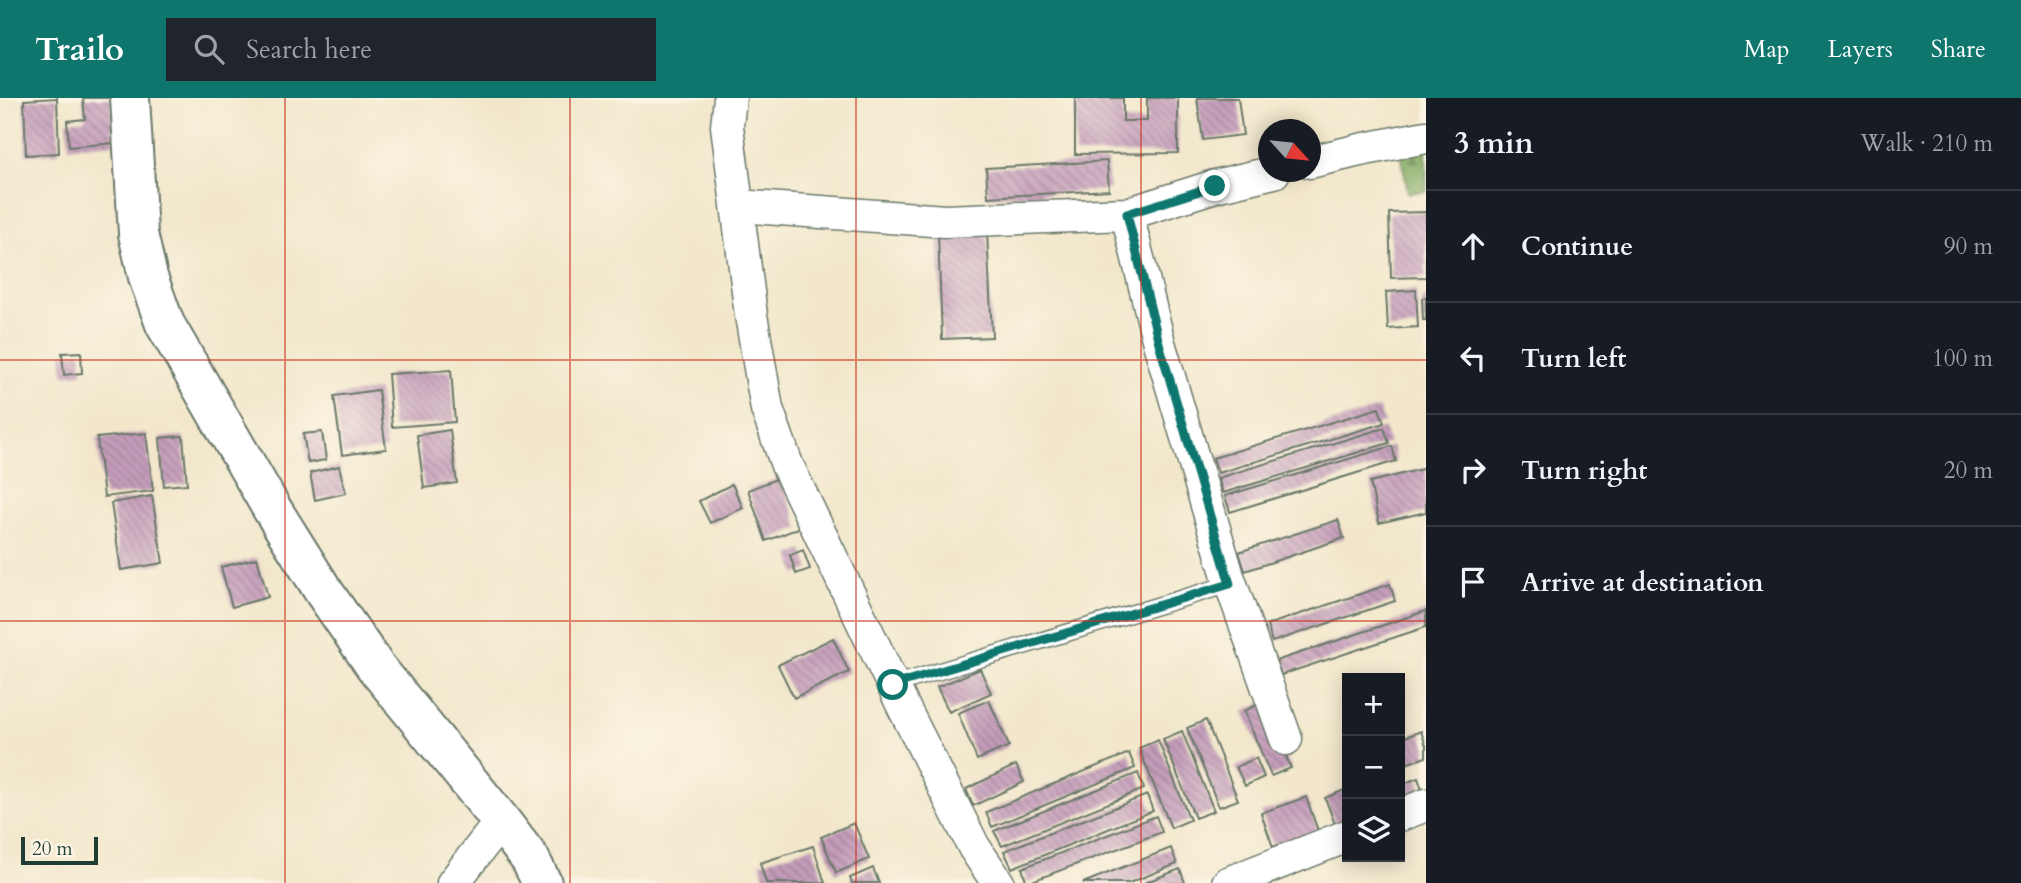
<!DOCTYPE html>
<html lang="en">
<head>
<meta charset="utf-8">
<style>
  :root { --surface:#171b24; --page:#20242c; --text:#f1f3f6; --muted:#9ea1a6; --line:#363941; --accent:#0f766e }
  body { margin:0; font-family:Cardo,serif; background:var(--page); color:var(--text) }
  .controls { position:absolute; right:21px; bottom:21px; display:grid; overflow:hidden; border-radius:0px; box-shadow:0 4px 18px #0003 }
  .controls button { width:63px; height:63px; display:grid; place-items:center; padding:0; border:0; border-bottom:2px solid var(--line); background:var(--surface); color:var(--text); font:35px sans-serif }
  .compass { position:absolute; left:1258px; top:21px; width:63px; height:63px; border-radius:50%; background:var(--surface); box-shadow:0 4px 18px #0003; rotate:117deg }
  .scale { position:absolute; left:21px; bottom:18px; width:77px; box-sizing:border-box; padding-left:7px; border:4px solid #1f3d34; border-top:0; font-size:19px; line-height:24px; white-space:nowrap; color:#1f3d34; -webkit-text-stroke:5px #fcf5e5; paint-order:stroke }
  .stop { position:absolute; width:21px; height:21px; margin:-16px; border:5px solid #0f766e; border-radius:50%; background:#fff }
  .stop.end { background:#0f766e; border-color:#fff; box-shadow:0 2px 7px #0008 }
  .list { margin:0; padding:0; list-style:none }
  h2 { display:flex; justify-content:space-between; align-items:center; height:91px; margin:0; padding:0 28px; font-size:30px }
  h2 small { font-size:23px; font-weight:400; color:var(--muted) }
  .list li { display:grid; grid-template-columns:46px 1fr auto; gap:21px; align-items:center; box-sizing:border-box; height:112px; padding:0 28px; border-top:2px solid var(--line) }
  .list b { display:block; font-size:26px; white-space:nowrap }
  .list em { font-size:23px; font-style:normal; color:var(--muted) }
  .icon { flex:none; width:38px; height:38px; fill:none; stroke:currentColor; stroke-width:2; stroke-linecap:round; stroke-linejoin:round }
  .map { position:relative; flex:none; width:1426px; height:785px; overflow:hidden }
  header { display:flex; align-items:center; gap:42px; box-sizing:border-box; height:98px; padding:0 35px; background:var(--accent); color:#fff }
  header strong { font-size:33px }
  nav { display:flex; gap:38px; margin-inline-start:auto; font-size:24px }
  .search { width:490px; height:63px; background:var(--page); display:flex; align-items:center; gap:18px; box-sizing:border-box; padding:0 24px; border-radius:0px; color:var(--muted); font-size:26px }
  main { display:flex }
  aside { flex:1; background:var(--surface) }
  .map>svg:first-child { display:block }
  .forest { fill:url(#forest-firs); stroke:#52744c; stroke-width:2 }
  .building { fill:url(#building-back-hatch) }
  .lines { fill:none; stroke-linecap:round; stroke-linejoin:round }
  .lane-casing { stroke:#697869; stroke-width:19 }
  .street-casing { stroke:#697869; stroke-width:35 }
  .secondary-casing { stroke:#697869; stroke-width:42 }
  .lane { stroke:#fff; stroke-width:16 }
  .street { stroke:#fff; stroke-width:32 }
  .secondary { stroke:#fff; stroke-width:38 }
  .route { stroke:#0f766e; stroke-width:9 }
  .grid { fill:none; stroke:#c8321e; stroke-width:2; stroke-opacity:0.55 }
</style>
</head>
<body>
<header>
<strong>Trailo</strong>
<div class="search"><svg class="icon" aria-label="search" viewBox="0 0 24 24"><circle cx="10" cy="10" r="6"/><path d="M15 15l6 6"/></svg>Search here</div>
<nav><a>Map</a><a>Layers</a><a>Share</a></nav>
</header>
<main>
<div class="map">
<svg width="1426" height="785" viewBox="0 0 1426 785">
  <defs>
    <pattern id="forest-firs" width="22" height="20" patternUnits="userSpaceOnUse" patternTransform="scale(1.75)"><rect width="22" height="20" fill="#84ac63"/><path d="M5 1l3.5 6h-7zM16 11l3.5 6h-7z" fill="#6b8d52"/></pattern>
    <pattern id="building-back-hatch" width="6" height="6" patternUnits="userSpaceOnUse" patternTransform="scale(1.75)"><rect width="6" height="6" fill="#c49cba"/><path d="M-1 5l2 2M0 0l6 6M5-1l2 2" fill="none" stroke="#9f8098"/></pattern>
  </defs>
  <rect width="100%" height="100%" fill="#fcf5e5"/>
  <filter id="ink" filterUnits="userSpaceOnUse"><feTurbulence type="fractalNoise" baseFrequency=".0143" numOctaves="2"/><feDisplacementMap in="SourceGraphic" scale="14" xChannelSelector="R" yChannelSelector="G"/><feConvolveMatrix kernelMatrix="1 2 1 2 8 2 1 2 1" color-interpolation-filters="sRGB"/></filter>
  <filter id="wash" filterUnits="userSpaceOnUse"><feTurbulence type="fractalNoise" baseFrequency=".00686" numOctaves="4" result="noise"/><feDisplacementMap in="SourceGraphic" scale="28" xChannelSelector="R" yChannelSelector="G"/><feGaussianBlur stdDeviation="1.57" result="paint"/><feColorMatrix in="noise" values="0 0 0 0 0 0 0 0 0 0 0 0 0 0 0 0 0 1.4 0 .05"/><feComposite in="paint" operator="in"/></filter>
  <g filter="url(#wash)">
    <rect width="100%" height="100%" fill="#f2e7cb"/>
    <path class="forest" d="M 1426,51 L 1426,93 L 1408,95 L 1401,56 Z"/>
    <g id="blocks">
      <path class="building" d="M 57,0 L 59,55 L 26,57 L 24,2 Z
        M 83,0 L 111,0 L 114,45 L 69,49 L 67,23 L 85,21 Z
        M 1075,0 L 1123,0 L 1123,23 L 1147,23 L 1147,0 L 1178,0 L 1178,55 L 1075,56 Z
        M 1197,0 L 1238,0 L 1243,37 L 1203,42 Z
        M 1107,63 L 1109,92 L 988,99 L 986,70 Z
        M 1426,114 L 1426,179 L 1391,180 L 1389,115 Z
        M 987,133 L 992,239 L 942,241 L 938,135 Z
        M 1416,192 L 1418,229 L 1388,231 L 1386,194 Z
        M 1426,199 L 1426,222 L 1423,222 L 1422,200 Z
        M 81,254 L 82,275 L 64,277 L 62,255 Z
        M 451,272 L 455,324 L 392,329 L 388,276 Z
        M 378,292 L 386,351 L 342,357 L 334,298 Z
        M 1379,310 L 1384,325 L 1218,375 L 1213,360 Z
        M 1384,330 L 1389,345 L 1223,395 L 1218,380 Z
        M 450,332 L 457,385 L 424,390 L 417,337 Z
        M 322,334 L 326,362 L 308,365 L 303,336 Z
        M 146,335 L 153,393 L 104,399 L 97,340 Z
        M 183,338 L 187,386 L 164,388 L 160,340 Z
        M 1392,348 L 1396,363 L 1230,414 L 1225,398 Z
        M 339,368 L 346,395 L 315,402 L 310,375 Z
        M 1426,370 L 1426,414 L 1379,425 L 1370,384 Z
        M 781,379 L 799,430 L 766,443 L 748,392 Z
        M 732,386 L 743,410 L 710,425 L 699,403 Z
        M 152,398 L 163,465 L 121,472 L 111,405 Z
        M 1338,422 L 1344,440 L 1245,473 L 1239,454 Z
        M 803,452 L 810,471 L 796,476 L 790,457 Z
        M 257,460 L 268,499 L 232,509 L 221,469 Z
        M 1390,486 L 1395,503 L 1272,544 L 1267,527 Z
        M 1426,513 L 1426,529 L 1281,577 L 1276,563 Z
        M 833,540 L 849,574 L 794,600 L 778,567 Z
        M 980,571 L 991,595 L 949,614 L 937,589 Z
        M 989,602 L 1009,648 L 977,662 L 958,615 Z
        M 1263,604 L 1291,670 L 1271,678 L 1244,613 Z
        M 1206,622 L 1238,702 L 1219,709 L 1187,630 Z
        M 1182,633 L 1214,713 L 1195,720 L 1163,641 Z
        M 1421,633 L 1426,648 L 1426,659 L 1400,668 L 1400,641 Z
        M 1158,642 L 1190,722 L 1171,730 L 1139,650 Z
        M 1129,655 L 1135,670 L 992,729 L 986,714 Z
        M 1256,660 L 1264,679 L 1245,688 L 1236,669 Z
        M 1016,667 L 1024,684 L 973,708 L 966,691 Z
        M 1138,675 L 1144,691 L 1002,748 L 994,733 Z
        M 1418,680 L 1423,695 L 1402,703 L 1400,687 Z
        M 1347,691 L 1347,721 L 1335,726 L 1325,700 Z
        M 1147,697 L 1153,713 L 1012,770 L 1004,753 Z
        M 1306,699 L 1318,733 L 1273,749 L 1261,715 Z
        M 1156,718 L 1162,734 L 1027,785 L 1022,770 Z
        M 854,725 L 869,761 L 836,775 L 821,739 Z
        M 813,748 L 825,785 L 766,785 L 760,765 Z
        M 1171,750 L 1177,766 L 1129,785 L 1083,785 Z
        M 873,770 L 879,785 L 852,785 L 850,780 Z
        M 1180,771 L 1185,785 L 1144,785 Z"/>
    </g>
  </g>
  <g filter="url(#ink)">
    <use href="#blocks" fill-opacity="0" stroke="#697869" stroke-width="2"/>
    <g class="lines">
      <defs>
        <path id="lane" d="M 893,587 L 1230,486"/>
        <path id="street" d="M 730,0 L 727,28 L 751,217 L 767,311 L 787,367 L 903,608 L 974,749 L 998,785
          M 1310,64 L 1360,52 L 1426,39
          M 738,108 L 945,123 L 1127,116 L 1215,88 L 1274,74
          M 1127,116 L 1159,245 L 1228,478 L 1286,641
          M 1400,717 L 1426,707
          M 453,785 L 501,723
          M 1228,785 L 1347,738"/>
        <path id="secondary" d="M 130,0 L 138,136 L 148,179 L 165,226 L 272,411 L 324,494 L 375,568 L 501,723 L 530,761 L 542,785"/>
      </defs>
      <use href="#lane" class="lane-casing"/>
      <use href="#street" class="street-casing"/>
      <use href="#secondary" class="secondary-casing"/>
      <use href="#lane" class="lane"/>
      <use href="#street" class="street"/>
      <use href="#secondary" class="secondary"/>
    </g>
  </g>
  <g class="lines" filter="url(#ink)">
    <path class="route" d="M 893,587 L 1230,486 L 1159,245 L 1127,116 L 1215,88"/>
  </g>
  <path class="grid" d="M 285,0 L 285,785M 570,0 L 570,785M 856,0 L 856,785M 1141,0 L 1141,785M 0,262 L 1426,262M 0,523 L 1426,523"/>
</svg>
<div class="controls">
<button>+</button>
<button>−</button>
<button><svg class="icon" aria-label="layers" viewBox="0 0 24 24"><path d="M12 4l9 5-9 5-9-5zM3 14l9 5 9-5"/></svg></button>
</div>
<svg class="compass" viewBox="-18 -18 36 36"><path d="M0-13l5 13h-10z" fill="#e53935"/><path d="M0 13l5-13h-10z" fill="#9ea1a6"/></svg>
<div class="scale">20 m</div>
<div class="stop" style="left:893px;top:587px"></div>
<div class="stop end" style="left:1215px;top:88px"></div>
</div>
<aside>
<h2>3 min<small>Walk · 210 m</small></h2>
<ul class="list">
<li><svg class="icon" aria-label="ahead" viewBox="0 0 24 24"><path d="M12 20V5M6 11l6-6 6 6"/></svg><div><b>Continue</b></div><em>90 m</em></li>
<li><svg class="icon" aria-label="left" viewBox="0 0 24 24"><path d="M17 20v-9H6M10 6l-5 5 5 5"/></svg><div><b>Turn left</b></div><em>100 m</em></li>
<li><svg class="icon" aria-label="right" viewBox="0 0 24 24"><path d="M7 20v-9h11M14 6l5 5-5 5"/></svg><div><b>Turn right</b></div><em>20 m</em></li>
<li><svg class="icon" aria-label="arrive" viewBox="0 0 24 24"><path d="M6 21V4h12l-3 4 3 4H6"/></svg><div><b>Arrive at destination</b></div></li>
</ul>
</aside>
</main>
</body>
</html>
